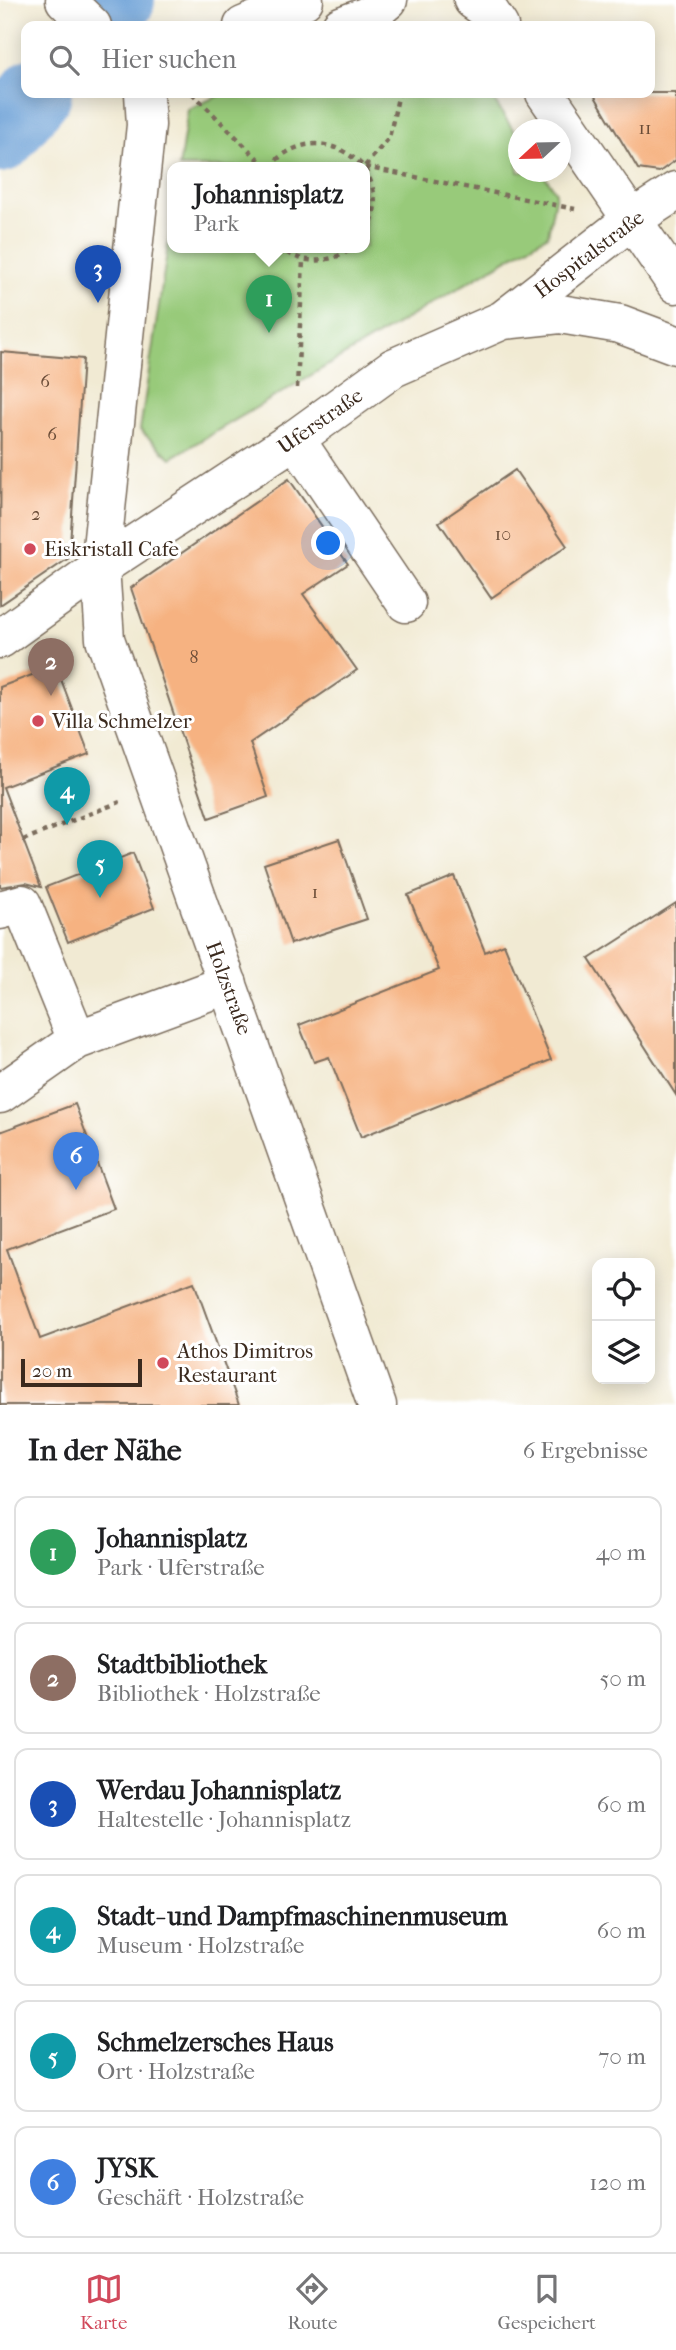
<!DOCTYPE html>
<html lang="de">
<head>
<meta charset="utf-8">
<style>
  :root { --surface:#fff; --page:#f2f2f2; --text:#202124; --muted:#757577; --line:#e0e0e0; --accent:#d1495b }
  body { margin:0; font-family:"IM FELL French Canon",serif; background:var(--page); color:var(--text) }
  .controls { position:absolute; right:21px; bottom:21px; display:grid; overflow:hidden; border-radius:14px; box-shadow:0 4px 18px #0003 }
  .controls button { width:63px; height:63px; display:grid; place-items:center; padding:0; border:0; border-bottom:2px solid var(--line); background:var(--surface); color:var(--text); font:35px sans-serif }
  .compass { position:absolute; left:508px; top:119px; width:63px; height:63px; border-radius:50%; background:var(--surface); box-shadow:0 4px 18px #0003; rotate:248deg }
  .scale { position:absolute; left:21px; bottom:18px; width:121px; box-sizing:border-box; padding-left:7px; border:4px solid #3b2a1e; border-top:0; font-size:19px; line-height:24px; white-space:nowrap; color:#3b2a1e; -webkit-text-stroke:5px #fff; paint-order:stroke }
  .you { position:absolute; left:329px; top:544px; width:24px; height:24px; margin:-18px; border:5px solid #fff; border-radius:50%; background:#1a73e8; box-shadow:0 0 0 10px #1a73e833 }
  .badge { display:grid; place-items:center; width:46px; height:46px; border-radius:50%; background:var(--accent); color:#fff; font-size:23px; font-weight:700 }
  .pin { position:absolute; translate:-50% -58px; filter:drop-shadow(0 2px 4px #0008) }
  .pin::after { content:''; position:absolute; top:37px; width:24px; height:21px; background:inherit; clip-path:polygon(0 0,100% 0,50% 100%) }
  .popup { position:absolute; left:167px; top:162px; width:203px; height:91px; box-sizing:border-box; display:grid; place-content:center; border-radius:14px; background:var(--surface); filter:drop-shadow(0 2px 5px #0005); font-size:23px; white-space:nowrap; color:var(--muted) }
  .popup b { font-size:26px; color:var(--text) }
  .popup::after { content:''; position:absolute; left:50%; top:100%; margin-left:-14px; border:14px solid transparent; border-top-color:var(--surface) }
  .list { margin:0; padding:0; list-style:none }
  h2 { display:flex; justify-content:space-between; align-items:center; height:91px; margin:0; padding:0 28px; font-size:30px }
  h2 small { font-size:23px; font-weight:400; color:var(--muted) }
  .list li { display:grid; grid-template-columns:46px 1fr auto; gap:21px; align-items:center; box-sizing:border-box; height:112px; margin:0 14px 14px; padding:0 14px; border:2px solid var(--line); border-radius:14px }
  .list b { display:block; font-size:26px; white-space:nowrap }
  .list p { margin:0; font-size:23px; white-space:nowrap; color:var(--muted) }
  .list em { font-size:23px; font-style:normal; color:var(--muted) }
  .icon { flex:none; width:38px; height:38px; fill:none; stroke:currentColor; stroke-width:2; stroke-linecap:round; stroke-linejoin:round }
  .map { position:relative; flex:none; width:676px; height:1405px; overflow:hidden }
  .search { position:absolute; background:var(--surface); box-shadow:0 4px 18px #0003; left:21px; right:21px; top:21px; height:77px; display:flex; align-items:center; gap:18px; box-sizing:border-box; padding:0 24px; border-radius:14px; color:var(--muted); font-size:26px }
  .sheet { height:847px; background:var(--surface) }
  nav { display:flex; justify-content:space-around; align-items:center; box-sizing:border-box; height:98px; border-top:2px solid var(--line); background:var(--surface); font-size:19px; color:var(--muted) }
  nav a { display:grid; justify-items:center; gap:4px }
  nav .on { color:var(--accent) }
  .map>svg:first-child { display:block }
  .green { fill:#98ca7a; stroke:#6a7a4c; stroke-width:2 }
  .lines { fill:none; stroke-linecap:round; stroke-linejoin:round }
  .river { stroke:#689ed5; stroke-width:72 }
  .building { fill:#f6b281 }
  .minor-casing { stroke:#7b6d5d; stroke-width:41 }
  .path { stroke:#7b6d5d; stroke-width:4.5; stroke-dasharray:5 5; stroke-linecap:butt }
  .minor { stroke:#fff; stroke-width:38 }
  .poi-dot { fill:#d1495b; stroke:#fff; stroke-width:2.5 }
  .labels { text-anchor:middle; stroke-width:6; stroke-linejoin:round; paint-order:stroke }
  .number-label { font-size:18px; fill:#6a4c37 }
  .street-label { font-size:21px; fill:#3b2a1e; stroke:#fff }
  .poi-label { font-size:21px; fill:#3b2a1e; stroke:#fff; text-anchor:start }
</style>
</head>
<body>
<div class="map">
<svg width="676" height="1405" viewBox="0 0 676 1405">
  <rect width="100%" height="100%" fill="#fff"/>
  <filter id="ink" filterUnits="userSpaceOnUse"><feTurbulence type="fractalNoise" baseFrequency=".0143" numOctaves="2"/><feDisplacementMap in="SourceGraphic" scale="14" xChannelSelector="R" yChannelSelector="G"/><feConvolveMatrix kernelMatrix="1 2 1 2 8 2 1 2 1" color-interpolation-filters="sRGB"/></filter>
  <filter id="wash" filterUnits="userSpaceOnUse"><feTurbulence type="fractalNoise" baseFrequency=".00686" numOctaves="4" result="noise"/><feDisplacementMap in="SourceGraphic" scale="28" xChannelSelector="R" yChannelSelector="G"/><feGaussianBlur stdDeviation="1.57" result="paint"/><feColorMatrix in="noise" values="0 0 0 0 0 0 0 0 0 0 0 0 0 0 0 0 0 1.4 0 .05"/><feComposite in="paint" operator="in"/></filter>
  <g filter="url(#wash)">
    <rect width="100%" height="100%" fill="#f1ead3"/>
    <path class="green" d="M 225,93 L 489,93 L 518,137 L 518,172 L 542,172 L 556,192 L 548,235 L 171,458 L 140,430 L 173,212 L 173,247 L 365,247 L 365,167 L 179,167 L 188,109 Z"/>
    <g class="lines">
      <path class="river" d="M 96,26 L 119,0
        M 0,137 L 36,93"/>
    </g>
    <g id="blocks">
      <path class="building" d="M 593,93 L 676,93 L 676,160 L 659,172 L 638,169 Z
        M 1,352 L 83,359 L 69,558 L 0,605 Z
        M 515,470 L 567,546 L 491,598 L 439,522 Z
        M 289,479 L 348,564 L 303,594 L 357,670 L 250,743 L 268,797 L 209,818 L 131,588 Z
        M 56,666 L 89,754 L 3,787 L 41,887 L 26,883 L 0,887 L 0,687 Z
        M 339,839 L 367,919 L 291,944 L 264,864 Z
        M 133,853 L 154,908 L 68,942 L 46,887 Z
        M 454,876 L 485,952 L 504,944 L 551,1060 L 361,1137 L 329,1057 L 314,1062 L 299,1025 L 439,970 L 408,895 Z
        M 676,903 L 676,1095 L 589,959 Z
        M 75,1104 L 114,1209 L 7,1249 L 40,1339 L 194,1282 L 239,1405 L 0,1405 L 0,1132 Z"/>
    </g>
  </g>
  <g filter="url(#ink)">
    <use href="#blocks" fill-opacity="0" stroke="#7b6d5d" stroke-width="2"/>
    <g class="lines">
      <defs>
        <path id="minor" d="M 65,0 L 92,26
          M 473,0 L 489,11 L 499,26
          M 243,26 L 304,0
          M 341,26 L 370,15 L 388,0
          M 144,93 L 146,125 L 100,567 L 105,639 L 377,1405
          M 545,93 L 676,284
          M 503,320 L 631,220 L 676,191
          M 295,439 L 406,603
          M 0,639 L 100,567 L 295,439 L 393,368 L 503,320 L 560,314 L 620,324 L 676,345
          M 0,910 L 22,904 L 77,1040
          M 0,1094 L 77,1040 L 228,984"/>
      </defs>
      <use href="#minor" class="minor-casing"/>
      <path class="path" d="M 192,93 L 266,167
        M 365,166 L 389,138 L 399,93
        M 269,167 C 298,136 334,137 364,167
        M 365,167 L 575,209
        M 365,169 C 377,191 379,212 365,234
        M 279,247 C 301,266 331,264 354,247
        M 297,388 L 303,260
        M 23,840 L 120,802"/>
      <use href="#minor" class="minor"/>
    </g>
  </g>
  <g class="poi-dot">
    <circle cx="30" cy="549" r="7"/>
    <circle cx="38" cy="721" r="7"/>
    <circle cx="163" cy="1363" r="7"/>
  </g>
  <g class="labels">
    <g class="number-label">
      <text x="645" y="134">11</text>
      <text x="45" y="387">6</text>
      <text x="52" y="440">6</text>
      <text x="36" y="520">2</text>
      <text x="503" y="540">10</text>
      <text x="194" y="663">8</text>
      <text x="315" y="898">1</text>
    </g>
    <g class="street-label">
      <text transform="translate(589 254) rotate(-37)" y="7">Hospitalstraße</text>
      <text transform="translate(320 421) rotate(-35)" y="7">Uferstraße</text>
      <text transform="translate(229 988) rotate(70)" y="7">Holzstraße</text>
    </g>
    <g class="poi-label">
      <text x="44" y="556">Eiskristall Cafe</text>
      <text x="52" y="728">Villa Schmelzer</text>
      <text x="177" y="1358">Athos Dimitros<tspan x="177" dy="24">Restaurant</tspan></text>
    </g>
  </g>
</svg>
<div class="controls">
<button><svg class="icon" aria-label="locate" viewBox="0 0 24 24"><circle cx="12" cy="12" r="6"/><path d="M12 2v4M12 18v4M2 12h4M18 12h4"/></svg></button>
<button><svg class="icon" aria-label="layers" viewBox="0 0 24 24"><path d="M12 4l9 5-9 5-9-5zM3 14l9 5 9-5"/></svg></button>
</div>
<svg class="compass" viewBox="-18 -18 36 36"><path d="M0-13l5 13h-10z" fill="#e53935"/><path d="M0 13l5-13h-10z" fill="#757577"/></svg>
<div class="scale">20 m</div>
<div class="you"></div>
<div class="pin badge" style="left:269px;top:333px;background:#2e9e5b">1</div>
<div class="popup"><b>Johannisplatz</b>Park</div>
<div class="pin badge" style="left:51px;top:696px;background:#8d6e63">2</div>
<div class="pin badge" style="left:98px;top:303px;background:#1a4fb4">3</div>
<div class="pin badge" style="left:67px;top:825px;background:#0f9aa8">4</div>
<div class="pin badge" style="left:100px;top:898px;background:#0f9aa8">5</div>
<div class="pin badge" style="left:76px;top:1190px;background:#3f7fe0">6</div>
<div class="search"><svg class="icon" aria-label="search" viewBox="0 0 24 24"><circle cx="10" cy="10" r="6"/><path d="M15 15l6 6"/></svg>Hier suchen</div>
</div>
<section class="sheet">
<h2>In der Nähe<small>6 Ergebnisse</small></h2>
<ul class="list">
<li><span class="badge" style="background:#2e9e5b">1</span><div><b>Johannisplatz</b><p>Park · Uferstraße</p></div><em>40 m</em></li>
<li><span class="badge" style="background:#8d6e63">2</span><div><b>Stadtbibliothek</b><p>Bibliothek · Holzstraße</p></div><em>50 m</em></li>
<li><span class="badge" style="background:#1a4fb4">3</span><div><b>Werdau Johannisplatz</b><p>Haltestelle · Johannisplatz</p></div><em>60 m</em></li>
<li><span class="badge" style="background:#0f9aa8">4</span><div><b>Stadt- und Dampfmaschinenmuseum</b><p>Museum · Holzstraße</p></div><em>60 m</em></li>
<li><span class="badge" style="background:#0f9aa8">5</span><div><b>Schmelzersches Haus</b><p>Ort · Holzstraße</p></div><em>70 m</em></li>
<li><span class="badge" style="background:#3f7fe0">6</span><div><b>JYSK</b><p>Geschäft · Holzstraße</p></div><em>120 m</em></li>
</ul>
</section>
<nav>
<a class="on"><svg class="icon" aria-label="map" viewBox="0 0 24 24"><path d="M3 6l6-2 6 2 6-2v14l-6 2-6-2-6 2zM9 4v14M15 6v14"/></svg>Karte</a>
<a><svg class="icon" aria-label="directions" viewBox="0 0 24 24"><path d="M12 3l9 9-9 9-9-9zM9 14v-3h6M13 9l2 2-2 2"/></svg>Route</a>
<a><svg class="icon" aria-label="saved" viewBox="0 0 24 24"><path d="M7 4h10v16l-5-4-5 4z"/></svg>Gespeichert</a>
</nav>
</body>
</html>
